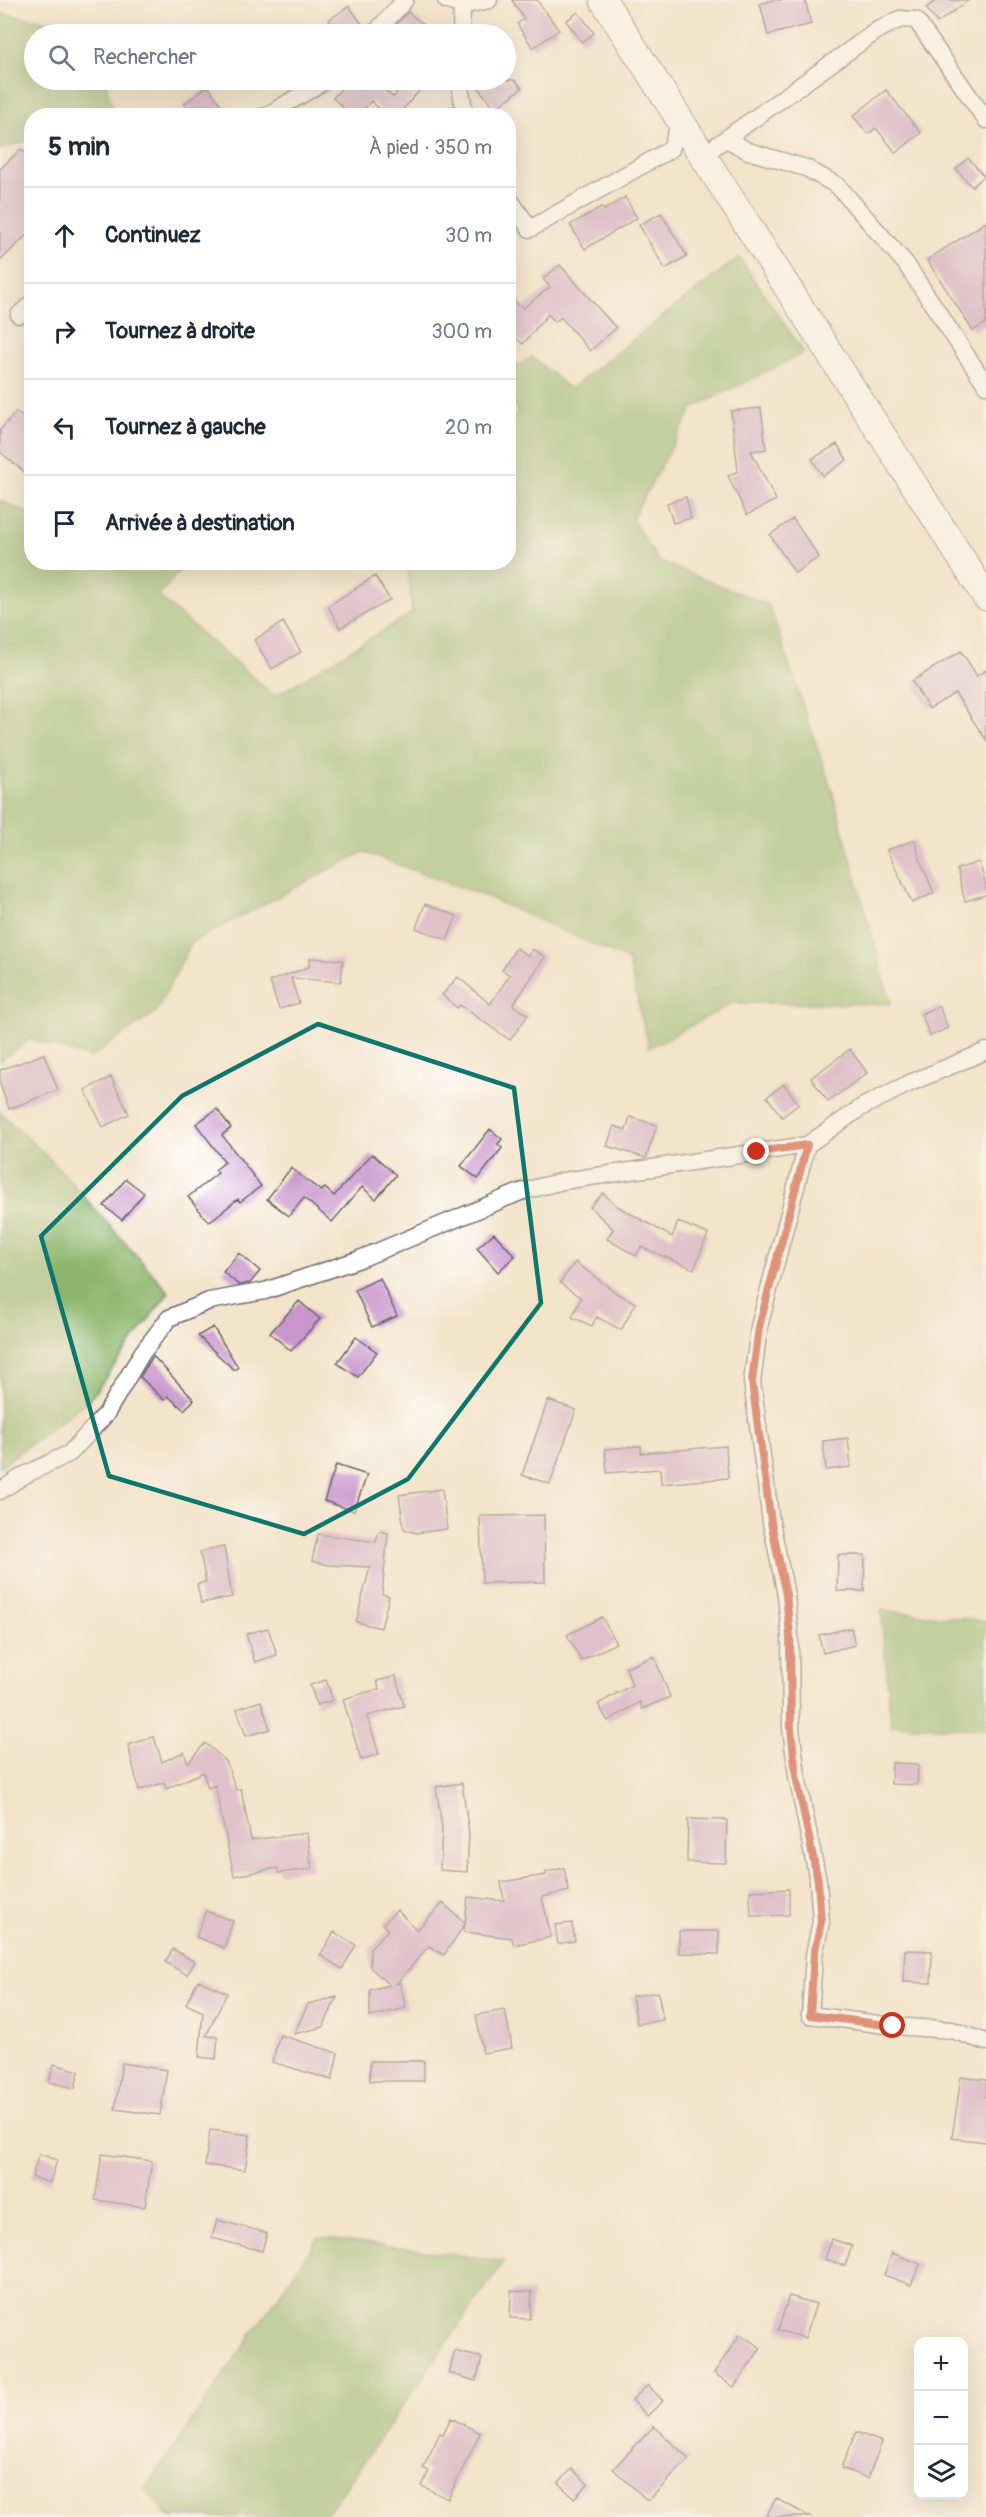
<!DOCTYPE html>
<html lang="fr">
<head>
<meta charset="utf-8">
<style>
  :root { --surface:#fff; --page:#f2f2f3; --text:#1f2937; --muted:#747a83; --line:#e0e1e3 }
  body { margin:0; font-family:Pangolin,sans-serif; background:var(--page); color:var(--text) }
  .controls { position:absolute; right:18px; bottom:18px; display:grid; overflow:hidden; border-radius:12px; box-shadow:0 6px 24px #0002 }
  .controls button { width:54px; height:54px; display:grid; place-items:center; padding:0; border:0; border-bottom:2px solid var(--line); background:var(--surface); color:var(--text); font:30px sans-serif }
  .stop { position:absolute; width:18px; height:18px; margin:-14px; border:4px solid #c8321e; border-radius:50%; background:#fff }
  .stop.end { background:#c8321e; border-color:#fff; box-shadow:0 2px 6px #0008 }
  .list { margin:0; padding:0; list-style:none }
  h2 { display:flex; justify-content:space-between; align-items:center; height:78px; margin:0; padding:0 24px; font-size:26px }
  h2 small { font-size:20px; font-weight:400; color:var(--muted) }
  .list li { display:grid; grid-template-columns:39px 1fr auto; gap:18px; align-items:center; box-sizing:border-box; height:96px; padding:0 24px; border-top:2px solid var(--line) }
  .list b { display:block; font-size:22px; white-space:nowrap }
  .list em { font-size:20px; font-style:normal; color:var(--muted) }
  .icon { flex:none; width:33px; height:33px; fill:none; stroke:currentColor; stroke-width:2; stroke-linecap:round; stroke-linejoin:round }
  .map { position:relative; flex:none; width:986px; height:2517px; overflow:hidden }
  .search { position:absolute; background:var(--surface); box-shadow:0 6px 24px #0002; left:24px; top:24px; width:492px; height:66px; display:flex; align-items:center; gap:15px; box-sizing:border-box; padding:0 21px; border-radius:33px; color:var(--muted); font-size:22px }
  .panel { position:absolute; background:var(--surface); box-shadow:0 6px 24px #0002; left:24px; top:108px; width:492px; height:462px; border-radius:24px }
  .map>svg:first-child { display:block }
  .forest { fill:#8db66c; stroke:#586c54; stroke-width:1.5 }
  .building { fill:#c995cc }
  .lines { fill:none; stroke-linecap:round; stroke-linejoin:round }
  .minor-casing { stroke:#6b666d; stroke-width:19 }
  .primary-casing { stroke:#6b666d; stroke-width:29 }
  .minor { stroke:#fff; stroke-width:16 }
  .primary { stroke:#fff; stroke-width:27 }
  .route { stroke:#c8321e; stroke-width:8 }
  .marked { fill:none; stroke:#0f766e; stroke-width:4.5; stroke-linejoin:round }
</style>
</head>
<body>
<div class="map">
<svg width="986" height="2517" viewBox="0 0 986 2517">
  <rect width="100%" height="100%" fill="#fff"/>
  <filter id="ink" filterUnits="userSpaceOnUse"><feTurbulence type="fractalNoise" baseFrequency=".0167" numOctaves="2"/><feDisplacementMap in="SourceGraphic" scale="12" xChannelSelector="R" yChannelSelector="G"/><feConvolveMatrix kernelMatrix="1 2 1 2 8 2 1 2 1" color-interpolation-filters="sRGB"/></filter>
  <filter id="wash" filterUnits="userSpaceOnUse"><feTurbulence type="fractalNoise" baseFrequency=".008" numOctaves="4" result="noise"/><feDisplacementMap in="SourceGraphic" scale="24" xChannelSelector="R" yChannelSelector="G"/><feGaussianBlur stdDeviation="1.35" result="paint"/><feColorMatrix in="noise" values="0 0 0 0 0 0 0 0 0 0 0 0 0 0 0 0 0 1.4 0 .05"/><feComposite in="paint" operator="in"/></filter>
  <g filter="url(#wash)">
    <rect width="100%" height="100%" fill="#f3e3c9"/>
    <path class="forest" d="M 0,13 L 92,29 L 93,34 L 34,34 L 34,80 L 105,80 L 113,111 L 100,116 L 32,116 L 31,139 L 0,150 Z
      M 739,257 L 804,353 L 693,408 L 632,519 L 658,561 L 769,605 L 832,791 L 891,1004 L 733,1003 L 649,1048 L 628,960 L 487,897 L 363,852 L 192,942 L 156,1012 L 90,1058 L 30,1039 L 0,1061 L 0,500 L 31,515 L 32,562 L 186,563 L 158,596 L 275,696 L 412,613 L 408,569 L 404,563 L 508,562 L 509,420 L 518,413 L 509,391 L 509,371 L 532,357 L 570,389 Z
      M 0,1112 L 53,1162 L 169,1292 L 90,1399 L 0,1467 Z
      M 881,1610 L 986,1621 L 986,1729 L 891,1725 Z
      M 319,2237 L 504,2261 L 325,2517 L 169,2517 L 145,2489 Z"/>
    <g id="blocks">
      <path class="building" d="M 512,0 L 537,0 L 559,30 L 533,48 L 517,24 L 524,19 Z
        M 773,0 L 805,0 L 811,24 L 768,35 L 760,4 Z
        M 937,0 L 969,0 L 937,23 L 926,8 Z
        M 349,6 L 365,28 L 364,34 L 339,34 L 329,20 Z
        M 408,12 L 435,34 L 388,34 Z
        M 578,12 L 594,33 L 582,42 L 566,21 Z
        M 349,80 L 373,80 L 393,97 L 408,80 L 429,80 L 397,116 L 388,116 L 371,101 L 358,116 L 352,116 L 333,98 Z
        M 472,80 L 515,80 L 522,88 L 495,109 Z
        M 208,86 L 229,116 L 193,116 L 184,104 Z
        M 886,90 L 921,133 L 896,153 L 876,128 L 868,134 L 853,116 Z
        M 21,149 L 32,159 L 32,230 L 0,261 L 0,169 Z
        M 968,158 L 984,176 L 972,187 L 956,169 Z
        M 625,197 L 637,218 L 585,249 L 570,225 L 601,207 L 604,210 Z
        M 661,213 L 687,256 L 665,269 L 639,225 Z
        M 986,222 L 986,323 L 973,331 L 927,260 Z
        M 560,265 L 616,328 L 590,351 L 561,317 L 555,322 L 548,314 L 523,344 L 508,332 L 508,296 L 523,308 L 550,287 L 543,279 Z
        M 761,408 L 766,449 L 751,451 L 776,500 L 747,515 L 728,476 L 738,471 L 731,411 Z
        M 16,412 L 32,425 L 32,478 L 0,452 L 0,430 Z
        M 837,444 L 847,460 L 823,476 L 812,459 Z
        M 686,497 L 691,518 L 673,523 L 667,503 Z
        M 793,519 L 819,557 L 795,573 L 770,535 Z
        M 375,576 L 390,600 L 340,628 L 328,606 Z
        M 283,622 L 301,652 L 272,669 L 254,640 Z
        M 961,651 L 977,676 L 986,670 L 986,740 L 955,693 L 929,709 L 912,681 Z
        M 915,840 L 919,857 L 934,893 L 912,903 L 887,850 Z
        M 979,862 L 986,885 L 986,895 L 965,901 L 957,869 Z
        M 425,904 L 457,916 L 447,940 L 416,928 Z
        M 516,948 L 528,956 L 532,949 L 545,957 L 513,1005 L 528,1015 L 510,1040 L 460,1005 L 457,1008 L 442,995 L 458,977 L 490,1004 L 510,975 L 502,970 Z
        M 310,958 L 343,960 L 341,982 L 291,978 L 299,1003 L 279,1009 L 270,981 L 309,967 Z
        M 939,1006 L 948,1028 L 930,1036 L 921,1014 Z
        M 850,1049 L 867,1073 L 828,1102 L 811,1078 Z
        M 44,1054 L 58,1090 L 9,1109 L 0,1084 L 0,1070 Z
        M 111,1077 L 129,1114 L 103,1127 L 85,1090 Z
        M 784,1084 L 799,1104 L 782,1117 L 767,1097 Z
        M 217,1109 L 231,1128 L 222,1135 L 261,1186 L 240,1202 L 238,1199 L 209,1222 L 188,1197 L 218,1173 L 215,1170 L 225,1162 L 196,1124 Z
        M 630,1117 L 657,1125 L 646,1158 L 607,1146 L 614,1126 L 626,1130 Z
        M 490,1129 L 502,1139 L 498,1144 L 502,1148 L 478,1179 L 461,1166 Z
        M 372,1154 L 396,1175 L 376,1199 L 362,1187 L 332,1222 L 304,1198 L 289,1216 L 267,1199 L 291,1168 L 321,1191 L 325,1188 L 334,1196 Z
        M 126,1179 L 144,1193 L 122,1220 L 104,1206 Z
        M 603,1193 L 617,1206 L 672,1237 L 678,1222 L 708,1234 L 694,1269 L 641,1247 L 636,1256 L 607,1239 L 613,1229 L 590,1207 Z
        M 494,1233 L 515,1256 L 498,1272 L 477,1248 Z
        M 239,1253 L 260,1271 L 250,1283 L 239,1285 L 223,1272 Z
        M 575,1262 L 618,1294 L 636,1303 L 621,1330 L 597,1317 L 592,1326 L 572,1317 L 581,1298 L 560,1283 Z
        M 380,1278 L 397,1316 L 372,1327 L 355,1290 Z
        M 299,1301 L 320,1319 L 291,1351 L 270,1333 Z
        M 213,1327 L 238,1367 L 234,1370 L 198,1336 Z
        M 356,1337 L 377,1352 L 358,1377 L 337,1363 Z
        M 153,1356 L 194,1400 L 184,1410 L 168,1396 L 164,1400 L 140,1377 Z
        M 548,1400 L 576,1410 L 550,1484 L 522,1475 Z
        M 848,1438 L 851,1467 L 826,1470 L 823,1441 Z
        M 641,1446 L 641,1453 L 726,1446 L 728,1478 L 661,1484 L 660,1469 L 607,1473 L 605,1449 Z
        M 336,1465 L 367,1475 L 354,1511 L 324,1501 Z
        M 442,1489 L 447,1529 L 416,1533 L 404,1529 L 399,1495 Z
        M 544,1515 L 545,1582 L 482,1583 L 480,1516 Z
        M 379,1531 L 388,1533 L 382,1594 L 389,1596 L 381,1628 L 356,1622 L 370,1567 L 328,1565 L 312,1561 L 318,1534 L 376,1542 Z
        M 224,1547 L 232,1597 L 201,1603 L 197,1584 L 206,1582 L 200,1552 Z
        M 838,1555 L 865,1555 L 864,1591 L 837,1591 Z
        M 602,1617 L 616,1643 L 581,1661 L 567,1635 Z
        M 268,1628 L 277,1655 L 255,1662 L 246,1634 Z
        M 851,1628 L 855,1645 L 823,1653 L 819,1635 Z
        M 654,1656 L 670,1697 L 642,1709 L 640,1702 L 608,1721 L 598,1704 L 632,1685 L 626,1668 Z
        M 396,1676 L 404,1706 L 367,1716 L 379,1754 L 361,1760 L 343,1699 L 379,1689 L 377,1681 Z
        M 326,1680 L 333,1700 L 317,1705 L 310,1685 Z
        M 261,1701 L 270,1729 L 246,1736 L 237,1709 Z
        M 154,1737 L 162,1762 L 184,1752 L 188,1763 L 205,1743 L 226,1761 L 236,1790 L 241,1789 L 251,1840 L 307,1833 L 312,1869 L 278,1873 L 278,1868 L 234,1876 L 215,1785 L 208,1788 L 203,1772 L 166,1789 L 164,1783 L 139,1790 L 128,1745 Z
        M 892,1763 L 918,1764 L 917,1785 L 891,1784 Z
        M 462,1783 L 469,1834 L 467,1872 L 440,1870 L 442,1828 L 436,1787 Z
        M 688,1819 L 727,1820 L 726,1863 L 687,1862 Z
        M 564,1868 L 569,1891 L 542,1897 L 551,1937 L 514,1945 L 512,1938 L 464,1932 L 465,1924 L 444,1955 L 429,1946 L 396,1984 L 400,1983 L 406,2008 L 370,2017 L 370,1990 L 389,1985 L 370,1967 L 370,1948 L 388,1930 L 383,1924 L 397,1910 L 417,1930 L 443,1903 L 465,1923 L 468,1897 L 504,1901 L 501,1882 L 546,1875 L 546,1872 Z
        M 789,1889 L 789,1915 L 751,1916 L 750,1891 Z
        M 206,1911 L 233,1921 L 224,1948 L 196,1937 Z
        M 572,1923 L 575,1941 L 558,1944 L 555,1925 Z
        M 679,1931 L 719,1931 L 719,1954 L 679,1953 Z
        M 334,1932 L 356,1945 L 342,1969 L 320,1955 Z
        M 173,1949 L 195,1962 L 187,1975 L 165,1962 Z
        M 905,1950 L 932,1951 L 931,1983 L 903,1982 Z
        M 198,1980 L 227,1993 L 206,2036 L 218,2037 L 216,2059 L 199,2057 L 203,2012 L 186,2004 Z
        M 658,1992 L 663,2020 L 637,2024 L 632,1996 Z
        M 337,1997 L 323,2027 L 294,2034 L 308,2004 Z
        M 505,2010 L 512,2048 L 483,2053 L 476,2015 Z
        M 280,2035 L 338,2053 L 332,2080 L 272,2062 Z
        M 370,2061 L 424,2061 L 424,2081 L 370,2081 Z
        M 122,2063 L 167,2070 L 160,2115 L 115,2109 Z
        M 54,2064 L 79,2071 L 75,2088 L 49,2082 Z
        M 961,2077 L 986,2080 L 986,2142 L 952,2138 Z
        M 210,2130 L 250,2135 L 245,2170 L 205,2165 Z
        M 39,2154 L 57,2160 L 50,2183 L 32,2177 Z
        M 102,2154 L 152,2161 L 145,2207 L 95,2200 Z
        M 217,2220 L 267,2233 L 262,2251 L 212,2238 Z
        M 832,2239 L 852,2246 L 845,2266 L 825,2259 Z
        M 892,2253 L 920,2264 L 911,2285 L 884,2275 Z
        M 511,2291 L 532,2292 L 530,2319 L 510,2318 Z
        M 789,2296 L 816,2304 L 805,2338 L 778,2330 Z
        M 740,2334 L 761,2348 L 734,2387 L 714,2373 Z
        M 455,2351 L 482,2358 L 476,2381 L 449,2373 Z
        M 648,2385 L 663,2401 L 647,2416 L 632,2400 Z
        M 451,2418 L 480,2433 L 448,2499 L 422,2486 L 429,2471 L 423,2468 L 440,2433 L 443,2434 Z
        M 654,2426 L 689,2459 L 648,2501 L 613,2469 Z
        M 856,2432 L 882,2442 L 868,2478 L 841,2468 Z
        M 572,2469 L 588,2484 L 574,2498 L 558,2483 Z
        M 776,2498 L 810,2517 L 766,2517 Z"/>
    </g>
  </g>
  <g filter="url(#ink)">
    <use href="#blocks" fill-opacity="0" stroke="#6b666d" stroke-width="1.5"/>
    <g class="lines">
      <defs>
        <path id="minor" d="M 446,0 L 462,6 L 489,0
          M 374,34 L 405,0
          M 461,34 L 462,6
          M 459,80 L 465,116
          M 266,116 L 326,80
          M 727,139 L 748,151 L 806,168 L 838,186 L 906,264 L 986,385
          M 703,155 L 878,30 L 900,19 L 916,20 L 986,120
          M 508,197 L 530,229 L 671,149 L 681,119
          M 19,315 L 32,303
          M 807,1145 L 759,1327 L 752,1382 L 771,1522 L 786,1595 L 790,1635 L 791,1728 L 797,1776 L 818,1881 L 821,1922 L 814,1955 L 810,2015 L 893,2026 L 952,2030 L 986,2042
          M 0,1491 L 23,1476 L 70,1453 L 106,1414 L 142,1353 L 169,1318 L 209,1301 L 265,1291 L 360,1259 L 520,1192 L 563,1181 L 807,1145 L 862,1107 L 910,1083 L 986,1051"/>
        <path id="primary" d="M 603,0 L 986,597"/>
      </defs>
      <use href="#minor" class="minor-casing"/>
      <use href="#primary" class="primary-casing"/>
      <use href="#minor" class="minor"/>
      <use href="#primary" class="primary"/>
    </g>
  </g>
  <g class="lines" filter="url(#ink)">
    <path class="route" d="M 757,1152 L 807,1145 L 759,1327 L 752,1382 L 771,1522 L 786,1595 L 790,1635 L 791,1728 L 796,1776 L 818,1881 L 821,1922 L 814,1955 L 810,2015 L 893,2026"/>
  </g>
  <path d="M0 0H986V2517H0ZM 318,1024 L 514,1088 L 541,1303 L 408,1479 L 304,1534 L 109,1476 L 41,1236 L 182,1096 Z" fill="#f3e3c9" fill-opacity=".55" fill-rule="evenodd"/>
  <path class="marked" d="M 318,1024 L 514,1088 L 541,1303 L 408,1479 L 304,1534 L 109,1476 L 41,1236 L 182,1096 Z"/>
</svg>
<div class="controls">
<button>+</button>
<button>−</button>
<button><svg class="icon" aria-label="layers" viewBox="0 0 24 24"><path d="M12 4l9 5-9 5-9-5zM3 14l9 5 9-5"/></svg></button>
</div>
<div class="stop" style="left:893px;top:2026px"></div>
<div class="stop end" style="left:757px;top:1152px"></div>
<div class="search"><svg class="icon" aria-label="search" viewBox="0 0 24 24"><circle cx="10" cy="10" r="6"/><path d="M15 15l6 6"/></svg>Rechercher</div>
<section class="panel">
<h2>5 min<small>À pied · 350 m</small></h2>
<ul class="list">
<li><svg class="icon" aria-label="ahead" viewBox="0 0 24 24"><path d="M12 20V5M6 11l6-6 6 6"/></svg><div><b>Continuez</b></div><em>30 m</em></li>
<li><svg class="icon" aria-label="right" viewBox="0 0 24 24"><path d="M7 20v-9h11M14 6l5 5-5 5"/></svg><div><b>Tournez à droite</b></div><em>300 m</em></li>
<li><svg class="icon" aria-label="left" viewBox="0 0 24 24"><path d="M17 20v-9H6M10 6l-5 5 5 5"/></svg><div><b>Tournez à gauche</b></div><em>20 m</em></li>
<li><svg class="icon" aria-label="arrive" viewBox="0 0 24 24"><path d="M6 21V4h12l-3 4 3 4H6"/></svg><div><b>Arrivée à destination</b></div></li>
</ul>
</section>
</div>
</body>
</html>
